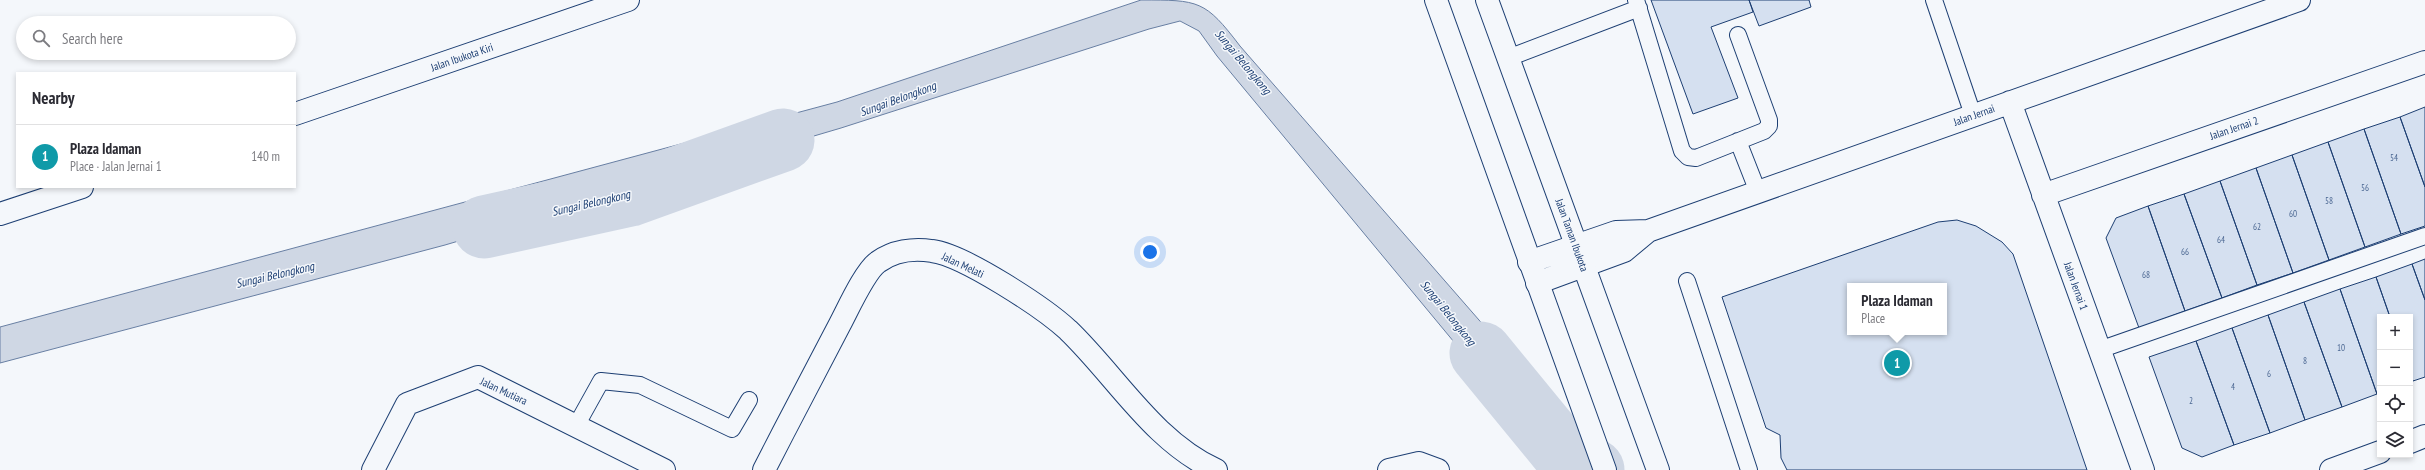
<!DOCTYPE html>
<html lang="en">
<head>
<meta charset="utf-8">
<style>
  :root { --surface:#fff; --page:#f7f7f7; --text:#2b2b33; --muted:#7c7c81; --line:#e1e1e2; --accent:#ea580c }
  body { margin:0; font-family:"PT Sans Narrow",sans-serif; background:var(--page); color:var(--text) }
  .controls { position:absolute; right:12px; bottom:12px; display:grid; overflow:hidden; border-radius:0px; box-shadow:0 2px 6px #0003 }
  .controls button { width:36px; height:36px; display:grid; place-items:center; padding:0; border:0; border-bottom:1px solid var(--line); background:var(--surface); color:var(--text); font:20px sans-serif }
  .you { position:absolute; left:1150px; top:252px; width:14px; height:14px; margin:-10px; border:3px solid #fff; border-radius:50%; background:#1a73e8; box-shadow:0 0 0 6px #1a73e833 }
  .badge { display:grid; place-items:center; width:26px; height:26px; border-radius:50%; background:var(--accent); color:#fff; font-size:13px; font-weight:700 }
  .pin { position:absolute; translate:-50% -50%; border:2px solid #fff; box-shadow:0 1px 4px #0006 }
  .popup { position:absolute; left:1847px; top:283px; width:100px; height:52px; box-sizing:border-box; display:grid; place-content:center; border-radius:0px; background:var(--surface); filter:drop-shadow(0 1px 3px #0005); font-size:13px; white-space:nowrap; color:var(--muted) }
  .popup b { font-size:15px; color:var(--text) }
  .popup::after { content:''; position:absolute; left:50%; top:100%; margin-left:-8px; border:8px solid transparent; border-top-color:var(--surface) }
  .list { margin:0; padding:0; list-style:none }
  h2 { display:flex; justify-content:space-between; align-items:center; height:52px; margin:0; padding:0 16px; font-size:17px }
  h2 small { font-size:13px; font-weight:400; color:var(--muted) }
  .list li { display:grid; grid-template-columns:26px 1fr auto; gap:12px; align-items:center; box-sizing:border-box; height:64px; padding:0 16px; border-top:1px solid var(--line) }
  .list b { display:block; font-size:15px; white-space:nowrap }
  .list p { margin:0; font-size:13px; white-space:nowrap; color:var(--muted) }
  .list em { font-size:13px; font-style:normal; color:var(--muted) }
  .icon { flex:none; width:22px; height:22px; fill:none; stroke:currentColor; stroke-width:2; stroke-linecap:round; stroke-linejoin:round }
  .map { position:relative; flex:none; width:2425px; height:470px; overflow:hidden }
  .search { position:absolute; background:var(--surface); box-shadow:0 2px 6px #0003; left:16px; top:16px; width:280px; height:44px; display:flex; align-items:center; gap:10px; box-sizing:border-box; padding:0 14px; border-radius:22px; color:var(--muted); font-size:15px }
  .panel { position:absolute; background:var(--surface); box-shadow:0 2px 6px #0003; left:16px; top:72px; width:280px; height:116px; border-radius:0px }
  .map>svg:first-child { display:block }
  .water { fill:#cfd7e4; stroke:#687fa3 }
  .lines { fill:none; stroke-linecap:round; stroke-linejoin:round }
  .river { stroke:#cfd7e4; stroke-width:63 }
  .building { fill:#d5e0f0; stroke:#1d3f73; fill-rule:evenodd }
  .service-casing { stroke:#1d3f73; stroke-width:18 }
  .minor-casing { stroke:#1d3f73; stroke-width:24 }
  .secondary-casing { stroke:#1d3f73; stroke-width:24 }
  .service { stroke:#f4f7fb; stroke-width:16 }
  .minor { stroke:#f4f7fb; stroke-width:22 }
  .secondary { stroke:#f4f7fb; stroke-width:22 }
  .labels { text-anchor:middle; stroke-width:3; stroke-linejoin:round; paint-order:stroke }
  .number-label { font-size:9px; fill:#4b6792 }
  .street-label { font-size:11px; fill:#1d3f73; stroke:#f4f7fb }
  .water-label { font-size:12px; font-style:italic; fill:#1d3f73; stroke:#f4f7fb }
</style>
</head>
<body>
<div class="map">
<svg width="2425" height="470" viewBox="0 0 2425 470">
  <rect width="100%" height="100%" fill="#f4f7fb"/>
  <path class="water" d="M 1141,0 C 1199,0 1205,0 1240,46 L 1520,367 L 1546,453 L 1217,56 L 1199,31 L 1180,21 L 1149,29 L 841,128 L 445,245 L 0,363 L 0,327 L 837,102 Z"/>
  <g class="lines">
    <path class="river" d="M 484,227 L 630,195 L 783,140
      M 1481,353 L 1563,453 L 1593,470"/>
  </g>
  <path class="building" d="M 1651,0 L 1749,0 L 1753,12 L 1711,27 L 1738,98 L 1693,114 Z
    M 1749,0 L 1809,0 L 1811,7 L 1759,26 Z
    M 2425,107 L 2425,187 L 2400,117 Z
    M 2400,117 L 2425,187 L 2425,226 L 2401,234 L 2364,129 Z
    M 2364,129 L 2401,234 L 2365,247 L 2328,142 Z
    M 2328,142 L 2365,247 L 2329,260 L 2292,155 Z
    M 2292,155 L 2329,260 L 2293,273 L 2256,168 Z
    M 2256,168 L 2293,273 L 2257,285 L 2220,181 Z
    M 2220,181 L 2257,285 L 2222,298 L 2184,194 Z
    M 2184,194 L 2222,298 L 2185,311 L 2148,206 Z
    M 2148,206 L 2185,311 L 2139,328 L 2106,238 L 2116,218 Z
    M 1957,220 L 1976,226 L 2002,242 L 2013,254 L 2087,470 L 1787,470 L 1781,458 L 1780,435 L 1766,428 L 1722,297 L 1938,222 ZM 1850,286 L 1944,286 L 1944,332 L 1850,332 Z
    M 2425,259 L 2425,300 L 2412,264 Z
    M 2412,264 L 2425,300 L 2425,377 L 2413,381 L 2410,372 L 2410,317 L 2390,317 L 2376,277 Z
    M 2376,277 L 2390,317 L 2380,317 L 2380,393 L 2377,394 L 2340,289 Z
    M 2340,289 L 2377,394 L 2342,407 L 2304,302 Z
    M 2304,302 L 2342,407 L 2305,420 L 2268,315 Z
    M 2268,315 L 2305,420 L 2270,433 L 2232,328 Z
    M 2232,328 L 2270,433 L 2234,445 L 2196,341 Z
    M 2196,341 L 2234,445 L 2202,457 L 2182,448 L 2149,357 Z"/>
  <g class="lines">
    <defs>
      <path id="service" d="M 1636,0 L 1682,151 L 1688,157 L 1696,158 L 1764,131 L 1769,126 L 1769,120 L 1738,35
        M 1934,0 L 1973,115
        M 1508,58 L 1639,8
        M 1738,141 L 1758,192
        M 1687,281 L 1749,470
        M 2099,350 L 2425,236
        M 576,426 L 601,381 L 640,385 L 732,429 L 749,400"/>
      <path id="minor" d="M 2010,102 L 2143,470
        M 295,114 L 628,0
        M 2043,195 L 2425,62
        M 0,214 L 82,187
        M 1529,262 L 1616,232 L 1648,231 L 2299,0
        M 1537,283 L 1624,251 L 1648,231
        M 2410,442 L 2425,436
        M 373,470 L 407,404 L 478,377 L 664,470
        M 764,470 C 789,421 815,372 840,324 C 848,309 865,271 878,262 C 893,251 913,248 932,251 C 964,255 1044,308 1068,330 C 1116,376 1153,441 1216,470
        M 1389,470 L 1419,463 L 1438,470
        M 2331,470 L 2380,452"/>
      <path id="secondary" d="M 1436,0 L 1605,470
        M 1487,0 L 1658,470"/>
    </defs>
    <use href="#service" class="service-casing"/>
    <use href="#minor" class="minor-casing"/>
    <use href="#secondary" class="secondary-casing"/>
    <use href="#service" class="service"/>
    <use href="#minor" class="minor"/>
    <use href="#secondary" class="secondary"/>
  </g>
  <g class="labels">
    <g class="number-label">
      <text x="2394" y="161">54</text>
      <text x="2365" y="191">56</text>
      <text x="2329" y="204">58</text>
      <text x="2293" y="217">60</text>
      <text x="2257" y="230">62</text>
      <text x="2221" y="243">64</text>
      <text x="2185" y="255">66</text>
      <text x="2146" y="278">68</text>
      <text x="2341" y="351">10</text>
      <text x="2305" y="364">8</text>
      <text x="2269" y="377">6</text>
      <text x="2233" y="390">4</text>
      <text x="2191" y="404">2</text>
    </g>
    <g class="street-label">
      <text transform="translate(462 57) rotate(-19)" y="4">Jalan Ibukota Kiri</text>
      <text transform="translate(1974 115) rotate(-20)" y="4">Jalan Jernai</text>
      <text transform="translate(2234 128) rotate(-19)" y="4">Jalan Jernai 2</text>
      <text transform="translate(1572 235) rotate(70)" y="4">Jalan Taman Ibukota</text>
      <text transform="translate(963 265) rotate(25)" y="4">Jalan Melati</text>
      <text transform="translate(2076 286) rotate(70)" y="4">Jalan Jernai 1</text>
      <text transform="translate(504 391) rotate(25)" y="4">Jalan Mutiara</text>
    </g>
    <g class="water-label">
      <text transform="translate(1243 62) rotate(50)" y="4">Sungai Belongkong</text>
      <text transform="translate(898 99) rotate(-20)" y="4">Sungai Belongkong</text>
      <text transform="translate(591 203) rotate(-13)" y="4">Sungai Belongkong</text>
      <text transform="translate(275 275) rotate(-13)" y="4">Sungai Belongkong</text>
      <text transform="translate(1448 313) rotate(51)" y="4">Sungai Belongkong</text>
    </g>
  </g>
</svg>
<div class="controls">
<button>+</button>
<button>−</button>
<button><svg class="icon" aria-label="locate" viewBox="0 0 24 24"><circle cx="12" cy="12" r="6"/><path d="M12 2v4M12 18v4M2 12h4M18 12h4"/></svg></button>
<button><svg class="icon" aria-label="layers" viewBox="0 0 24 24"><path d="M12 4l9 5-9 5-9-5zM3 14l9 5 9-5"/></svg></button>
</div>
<div class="you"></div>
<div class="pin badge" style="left:1897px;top:363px;background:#0f9aa8">1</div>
<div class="popup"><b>Plaza Idaman</b>Place</div>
<div class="search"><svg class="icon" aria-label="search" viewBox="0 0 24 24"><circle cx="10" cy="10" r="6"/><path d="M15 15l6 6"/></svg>Search here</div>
<section class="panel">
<h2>Nearby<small></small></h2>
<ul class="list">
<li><span class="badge" style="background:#0f9aa8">1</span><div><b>Plaza Idaman</b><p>Place · Jalan Jernai 1</p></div><em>140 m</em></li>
</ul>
</section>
</div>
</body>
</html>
